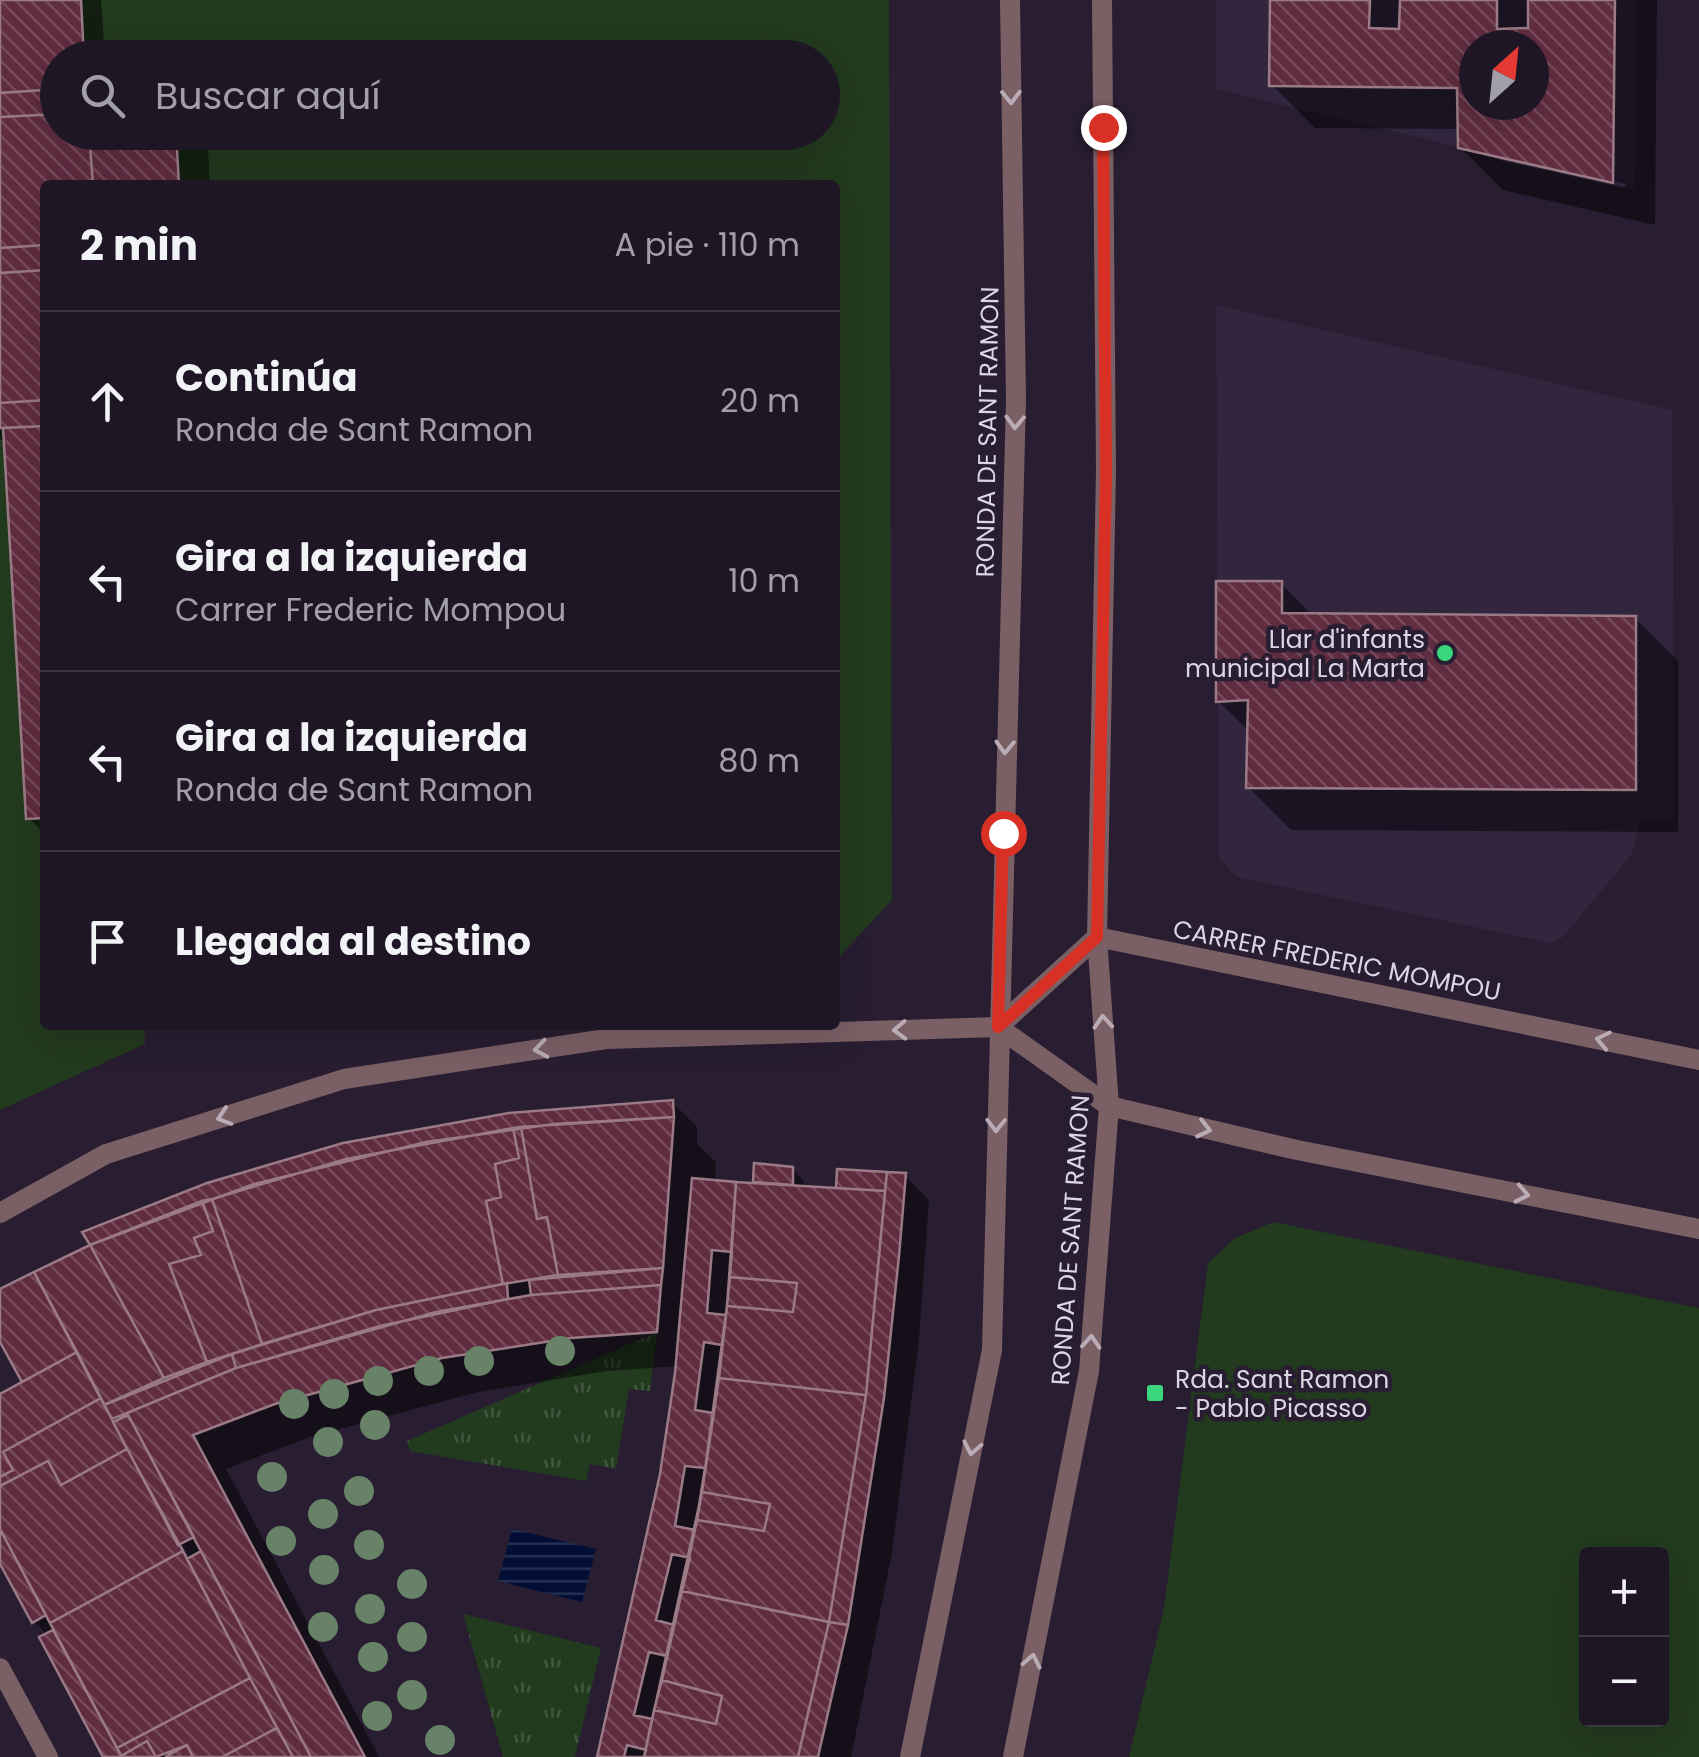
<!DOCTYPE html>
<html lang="es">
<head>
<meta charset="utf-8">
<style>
  :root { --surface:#1e1625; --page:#261f2d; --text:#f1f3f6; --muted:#a19fa7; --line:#3c3542 }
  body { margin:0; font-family:Poppins,sans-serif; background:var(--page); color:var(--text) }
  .controls { position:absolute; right:30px; bottom:30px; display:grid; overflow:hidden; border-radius:10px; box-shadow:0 10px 40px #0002 }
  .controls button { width:90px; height:90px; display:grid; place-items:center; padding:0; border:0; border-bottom:2px solid var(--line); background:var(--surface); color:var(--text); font:50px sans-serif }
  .compass { position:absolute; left:1459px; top:30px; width:90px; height:90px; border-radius:50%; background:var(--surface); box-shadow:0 10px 40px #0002; rotate:27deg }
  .stop { position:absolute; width:30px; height:30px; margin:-22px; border:8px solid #d93025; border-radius:50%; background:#fff }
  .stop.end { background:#d93025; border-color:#fff; box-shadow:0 2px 10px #0008 }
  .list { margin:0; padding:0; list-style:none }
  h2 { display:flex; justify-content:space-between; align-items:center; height:130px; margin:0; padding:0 40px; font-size:42px }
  h2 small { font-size:32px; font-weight:400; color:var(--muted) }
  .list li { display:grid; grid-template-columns:65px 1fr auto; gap:30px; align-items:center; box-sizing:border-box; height:180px; padding:0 40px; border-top:2px solid var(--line) }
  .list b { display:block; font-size:38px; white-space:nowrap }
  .list p { margin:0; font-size:32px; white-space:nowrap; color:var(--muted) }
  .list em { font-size:32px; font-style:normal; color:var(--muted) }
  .icon { flex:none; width:55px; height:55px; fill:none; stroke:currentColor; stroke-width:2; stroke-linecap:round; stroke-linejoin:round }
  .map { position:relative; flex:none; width:1699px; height:1757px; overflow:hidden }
  .search { position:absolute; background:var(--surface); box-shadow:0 10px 40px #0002; left:40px; top:40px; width:800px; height:110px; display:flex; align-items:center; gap:25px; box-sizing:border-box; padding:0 35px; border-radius:55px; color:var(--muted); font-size:38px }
  .panel { position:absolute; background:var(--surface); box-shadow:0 10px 40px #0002; left:40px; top:180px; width:800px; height:850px; border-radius:10px }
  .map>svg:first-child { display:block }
  .built { fill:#32253e; fill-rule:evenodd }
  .grass { fill:url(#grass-tufts) }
  .pitch { fill:#223a1e; fill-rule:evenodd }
  .water { fill:url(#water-rules) }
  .shadow { fill:#0007; fill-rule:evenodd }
  .building { fill:url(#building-back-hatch); stroke:#9a7b85; stroke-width:2.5; fill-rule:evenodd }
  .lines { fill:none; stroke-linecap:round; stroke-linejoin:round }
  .minor { stroke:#7a5f65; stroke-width:20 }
  .tree { fill:#678266 }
  .oneway { stroke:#baacb7 }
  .route { stroke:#d93025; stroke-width:12 }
  .poi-dot { fill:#3ad77f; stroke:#281d31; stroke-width:4 }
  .labels { text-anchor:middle; stroke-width:9; stroke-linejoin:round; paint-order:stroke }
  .street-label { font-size:25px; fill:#dcd5e3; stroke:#281d31 }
  .poi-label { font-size:25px; fill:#dcd5e3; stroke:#281d31; text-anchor:end }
</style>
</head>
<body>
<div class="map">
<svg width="1699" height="1757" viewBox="0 0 1699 1757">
  <defs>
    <pattern id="grass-tufts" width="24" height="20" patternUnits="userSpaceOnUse" patternTransform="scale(2.5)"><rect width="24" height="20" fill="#223a1e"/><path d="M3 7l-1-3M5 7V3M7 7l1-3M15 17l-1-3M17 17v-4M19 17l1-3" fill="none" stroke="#42563f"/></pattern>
    <pattern id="water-rules" width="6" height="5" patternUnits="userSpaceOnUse" patternTransform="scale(2.5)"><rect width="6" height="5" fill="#020e35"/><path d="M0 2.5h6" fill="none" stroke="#263052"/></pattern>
    <pattern id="building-back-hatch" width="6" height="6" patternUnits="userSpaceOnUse" patternTransform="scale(2.5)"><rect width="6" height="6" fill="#602c40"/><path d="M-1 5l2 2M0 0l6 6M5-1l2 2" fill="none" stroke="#764a5b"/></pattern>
  </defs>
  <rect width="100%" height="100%" fill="#281d31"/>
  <path class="built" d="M 1216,0 L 1636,0 L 1635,189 L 1216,89 ZM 1474,45 L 1534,45 L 1534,105 L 1474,105 Z
    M 1216,305 L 1672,410 L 1675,820 L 1641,818 L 1632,854 L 1563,937 L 1550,943 L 1237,877 L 1219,858 Z"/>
  <path class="grass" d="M 657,1332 L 650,1391 L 629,1389 L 616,1469 L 590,1464 L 586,1481 L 410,1451 L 407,1441 Z
    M 463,1614 L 601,1648 L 575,1757 L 503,1757 Z"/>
  <path class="pitch" d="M 0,0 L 889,0 L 892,900 L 837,959 L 835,185 L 45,185 L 45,1025 L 144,1025 L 145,1044 L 0,1110 ZM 58,58 L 822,58 L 822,132 L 58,132 Z
    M 1273,1222 L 1699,1308 L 1699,1757 L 1129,1757 L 1164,1608 L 1208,1263 L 1235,1238 ZM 1662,1554 L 1662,1720 L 1586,1720 L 1586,1554 Z"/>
  <path class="water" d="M 512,1529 L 596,1549 L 582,1602 L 498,1581 Z"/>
  <path class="shadow" d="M 0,0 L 101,0 L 105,58 L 58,58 L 58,132 L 207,132 L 210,185 L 45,185 L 45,829 L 41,830 L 29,818 L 7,439 L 0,440 Z
    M 1273,0 L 1657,0 L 1655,225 L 1503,190 L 1460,147 L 1460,129 L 1315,128 L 1272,85 ZM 1474,45 L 1534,45 L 1534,105 L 1474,105 ZM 1499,155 L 1626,184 L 1625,188 L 1499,160 Z
    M 1281,584 L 1314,616 L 1635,618 L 1678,661 L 1678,832 L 1291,830 L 1248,787 L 1250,732 L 1218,701 Z
    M 673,1103 L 697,1127 L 697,1144 L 716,1162 L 715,1183 L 760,1186 L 755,1181 L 792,1169 L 804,1181 L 804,1188 L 838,1190 L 839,1171 L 886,1174 L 905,1176 L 929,1200 L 919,1340 L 892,1552 L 851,1757 L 599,1757 L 662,1474 L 678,1366 L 607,1371 L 478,1392 L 310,1437 L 226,1469 L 379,1757 L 106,1757 L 48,1636 L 34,1621 L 0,1559 L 0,1396 L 25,1383 L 0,1336 L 0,1293 L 90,1248 L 344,1145 ZM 174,1537 L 183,1546 L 195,1568 L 190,1571 Z"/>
  <path class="building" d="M 0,0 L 81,0 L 84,58 L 58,58 L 58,89 L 0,93 Z
    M 1270,0 L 1370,0 L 1369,28 L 1399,29 L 1400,0 L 1497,0 L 1497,29 L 1528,28 L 1528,0 L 1615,0 L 1613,183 L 1458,148 L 1457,88 L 1269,86 ZM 1474,45 L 1534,45 L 1534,105 L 1474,105 Z
    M 58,89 L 58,114 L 0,117 L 0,93 Z
    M 58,114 L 58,132 L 89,132 L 93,185 L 45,185 L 45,245 L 0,248 L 0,117 Z
    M 89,132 L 176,132 L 179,185 L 93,185 Z
    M 45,245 L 45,270 L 0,273 L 0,248 Z
    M 45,270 L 45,400 L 0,403 L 0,273 Z
    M 45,400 L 45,426 L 0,428 L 0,403 Z
    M 45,426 L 45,818 L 26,819 L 3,428 Z
    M 1216,581 L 1282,581 L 1282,613 L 1636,616 L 1636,790 L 1246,788 L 1248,700 L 1216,702 Z
    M 673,1100 L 674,1117 L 554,1124 L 426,1142 L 254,1184 L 90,1245 L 82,1232 L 207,1183 L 343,1143 L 509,1113 Z
    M 674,1117 L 663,1268 L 558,1275 L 547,1217 L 537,1219 L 521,1127 Z
    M 521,1127 L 537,1219 L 547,1217 L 558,1275 L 503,1284 L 486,1201 L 501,1197 L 495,1164 L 519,1158 L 513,1128 Z
    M 513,1128 L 519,1158 L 495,1164 L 501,1197 L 486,1201 L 503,1284 L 376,1310 L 262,1344 L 212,1199 L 346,1159 Z
    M 754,1163 L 793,1167 L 793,1185 L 753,1182 Z
    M 837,1169 L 887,1172 L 885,1191 L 836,1188 Z
    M 887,1172 L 906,1173 L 899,1256 L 884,1398 L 848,1625 L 829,1622 L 866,1395 Z
    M 692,1178 L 736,1182 L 727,1306 L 702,1492 L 644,1757 L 597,1757 L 660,1474 L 675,1373 Z
    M 736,1182 L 885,1191 L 866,1395 L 719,1378 L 727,1306 L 793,1312 L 797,1283 L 730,1277 Z
    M 212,1199 L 262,1344 L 207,1362 L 169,1264 L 201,1255 L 194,1238 L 213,1231 L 202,1201 Z
    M 202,1201 L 213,1231 L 194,1238 L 201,1255 L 169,1264 L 207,1362 L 164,1378 L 90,1245 Z
    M 90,1245 L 164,1378 L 104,1405 L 34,1272 Z
    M 712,1250 L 732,1252 L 726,1315 L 707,1313 Z
    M 663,1268 L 661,1285 L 531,1295 L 529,1280 Z
    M 34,1272 L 77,1352 L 22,1382 L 0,1342 L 0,1289 Z
    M 730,1277 L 797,1283 L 793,1312 L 727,1306 Z
    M 507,1283 L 508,1299 L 380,1326 L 236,1368 L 232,1354 L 376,1310 Z
    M 661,1285 L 657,1332 L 571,1338 L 442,1358 L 275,1404 L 193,1435 L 365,1757 L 311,1757 L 127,1413 L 236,1368 L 436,1312 L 531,1295 Z
    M 704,1342 L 722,1345 L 713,1413 L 695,1410 Z
    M 77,1352 L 101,1398 L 3,1452 L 13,1470 L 0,1477 L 0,1394 Z
    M 232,1354 L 236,1368 L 127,1413 L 112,1419 L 104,1405 Z
    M 719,1378 L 866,1395 L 829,1622 L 682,1591 L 697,1520 L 764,1531 L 770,1504 L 702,1492 Z
    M 101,1398 L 127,1449 L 61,1485 L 48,1461 L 0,1486 L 0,1477 L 13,1470 L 3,1452 Z
    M 128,1415 L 194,1537 L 178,1545 L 113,1422 Z
    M 127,1449 L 183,1551 L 50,1623 L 0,1529 L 0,1486 L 48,1461 L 61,1485 Z
    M 685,1466 L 705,1468 L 695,1530 L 675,1526 Z
    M 702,1492 L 770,1504 L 764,1531 L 697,1520 Z
    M 0,1529 L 46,1615 L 32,1623 L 0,1564 Z
    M 183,1551 L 250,1678 L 117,1748 L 50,1623 Z
    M 201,1551 L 311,1757 L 293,1757 L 250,1678 L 187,1559 Z
    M 672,1554 L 690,1558 L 674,1625 L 656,1620 Z
    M 682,1591 L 829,1622 L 798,1757 L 644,1757 L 654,1710 L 716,1724 L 722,1696 L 662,1680 Z
    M 829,1622 L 848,1625 L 818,1757 L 798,1757 Z
    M 53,1630 L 117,1748 L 122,1757 L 103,1757 L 39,1637 Z
    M 649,1652 L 667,1656 L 652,1719 L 634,1715 Z
    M 250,1678 L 277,1728 L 222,1757 L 193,1757 L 187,1745 L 156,1757 L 147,1741 L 121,1756 L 117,1748 Z
    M 662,1680 L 722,1696 L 716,1724 L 654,1710 Z
    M 277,1728 L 293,1757 L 222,1757 Z
    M 147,1741 L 156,1757 L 122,1757 L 121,1756 Z
    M 187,1745 L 193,1757 L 165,1757 Z
    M 627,1745 L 646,1750 L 644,1757 L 624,1757 Z"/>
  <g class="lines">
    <path class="minor" d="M 1097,937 L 1699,1060
      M 998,1027 L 1097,937
      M 0,1213 L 106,1154 L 344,1079 L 606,1039 L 998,1027 L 1109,1106 L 1297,1150 L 1699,1229
      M 0,1668 L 48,1757
      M 910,1757 L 992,1350 L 1016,399 L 1010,0
      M 1013,1757 L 1089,1371 L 1109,1106 L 1097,937 L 1106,471 L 1102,0"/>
  </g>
  <g class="tree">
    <circle cx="560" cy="1351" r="15"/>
    <circle cx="479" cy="1361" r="15"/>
    <circle cx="429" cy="1371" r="15"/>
    <circle cx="378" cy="1381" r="15"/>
    <circle cx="334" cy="1394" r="15"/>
    <circle cx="294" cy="1404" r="15"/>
    <circle cx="375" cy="1425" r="15"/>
    <circle cx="328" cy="1442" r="15"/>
    <circle cx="272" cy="1477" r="15"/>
    <circle cx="359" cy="1491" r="15"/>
    <circle cx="323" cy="1514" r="15"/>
    <circle cx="281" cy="1541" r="15"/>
    <circle cx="369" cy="1545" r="15"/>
    <circle cx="324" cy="1570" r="15"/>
    <circle cx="412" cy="1584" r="15"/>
    <circle cx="370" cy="1609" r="15"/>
    <circle cx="323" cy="1627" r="15"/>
    <circle cx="412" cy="1637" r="15"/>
    <circle cx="373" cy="1657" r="15"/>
    <circle cx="412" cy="1695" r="15"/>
    <circle cx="377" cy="1716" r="15"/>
    <circle cx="440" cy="1740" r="15"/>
  </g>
  <defs><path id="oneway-chevron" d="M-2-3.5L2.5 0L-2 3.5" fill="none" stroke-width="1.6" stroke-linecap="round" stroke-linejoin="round" transform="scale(2.5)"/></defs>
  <g class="oneway">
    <use href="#oneway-chevron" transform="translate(1011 97) rotate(89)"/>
    <use href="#oneway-chevron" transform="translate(1015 422) rotate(92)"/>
    <use href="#oneway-chevron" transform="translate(1005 747) rotate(92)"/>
    <use href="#oneway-chevron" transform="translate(1103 1022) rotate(-94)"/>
    <use href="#oneway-chevron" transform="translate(900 1030) rotate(178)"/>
    <use href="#oneway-chevron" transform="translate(1603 1040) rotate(-168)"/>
    <use href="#oneway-chevron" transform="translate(541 1049) rotate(171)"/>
    <use href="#oneway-chevron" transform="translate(224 1117) rotate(162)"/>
    <use href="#oneway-chevron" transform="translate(996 1125) rotate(91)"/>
    <use href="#oneway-chevron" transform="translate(1204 1129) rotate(13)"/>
    <use href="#oneway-chevron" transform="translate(1522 1194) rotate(11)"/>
    <use href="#oneway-chevron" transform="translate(1091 1342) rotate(-86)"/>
    <use href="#oneway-chevron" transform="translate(972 1448) rotate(101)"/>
    <use href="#oneway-chevron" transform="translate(1032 1661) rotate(-79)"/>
  </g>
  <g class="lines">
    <path class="route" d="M 1003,833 L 998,1027 L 1097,937 L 1106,472 L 1103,127"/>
  </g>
  <g class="poi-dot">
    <circle cx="1445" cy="653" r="10"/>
    <rect x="1145" y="1383" width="20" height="20" rx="5"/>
  </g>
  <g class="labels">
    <g class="street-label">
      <text transform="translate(987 432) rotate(-89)" y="9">RONDA DE SANT RAMON</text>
      <text transform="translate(1337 960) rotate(11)" y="9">CARRER FREDERIC MOMPOU</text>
      <text transform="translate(1070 1240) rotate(-86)" y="9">RONDA DE SANT RAMON</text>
    </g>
    <g class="poi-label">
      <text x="1425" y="648">Llar d'infants<tspan x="1425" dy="29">municipal La Marta</tspan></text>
      <text x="1175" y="1388" text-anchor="start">Rda. Sant Ramon<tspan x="1175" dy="29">- Pablo Picasso</tspan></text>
    </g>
  </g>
</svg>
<div class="controls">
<button>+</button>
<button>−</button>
</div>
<svg class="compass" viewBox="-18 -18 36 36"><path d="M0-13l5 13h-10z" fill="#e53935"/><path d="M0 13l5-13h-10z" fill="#a19fa7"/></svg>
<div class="stop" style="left:1003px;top:833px"></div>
<div class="stop end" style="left:1103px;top:127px"></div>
<div class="search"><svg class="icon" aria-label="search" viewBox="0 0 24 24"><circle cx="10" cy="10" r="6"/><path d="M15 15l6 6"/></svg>Buscar aquí</div>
<section class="panel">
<h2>2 min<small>A pie · 110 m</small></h2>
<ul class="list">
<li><svg class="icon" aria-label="ahead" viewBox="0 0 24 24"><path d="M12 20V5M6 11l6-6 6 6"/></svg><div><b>Continúa</b><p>Ronda de Sant Ramon</p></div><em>20 m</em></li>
<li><svg class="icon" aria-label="left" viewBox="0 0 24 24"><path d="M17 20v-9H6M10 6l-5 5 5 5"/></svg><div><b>Gira a la izquierda</b><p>Carrer Frederic Mompou</p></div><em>10 m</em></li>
<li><svg class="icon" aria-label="left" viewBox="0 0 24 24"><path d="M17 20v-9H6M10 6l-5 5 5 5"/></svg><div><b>Gira a la izquierda</b><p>Ronda de Sant Ramon</p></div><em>80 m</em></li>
<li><svg class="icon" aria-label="arrive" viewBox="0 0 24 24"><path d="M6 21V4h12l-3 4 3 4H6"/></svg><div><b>Llegada al destino</b></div></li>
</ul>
</section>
</div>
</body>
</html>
